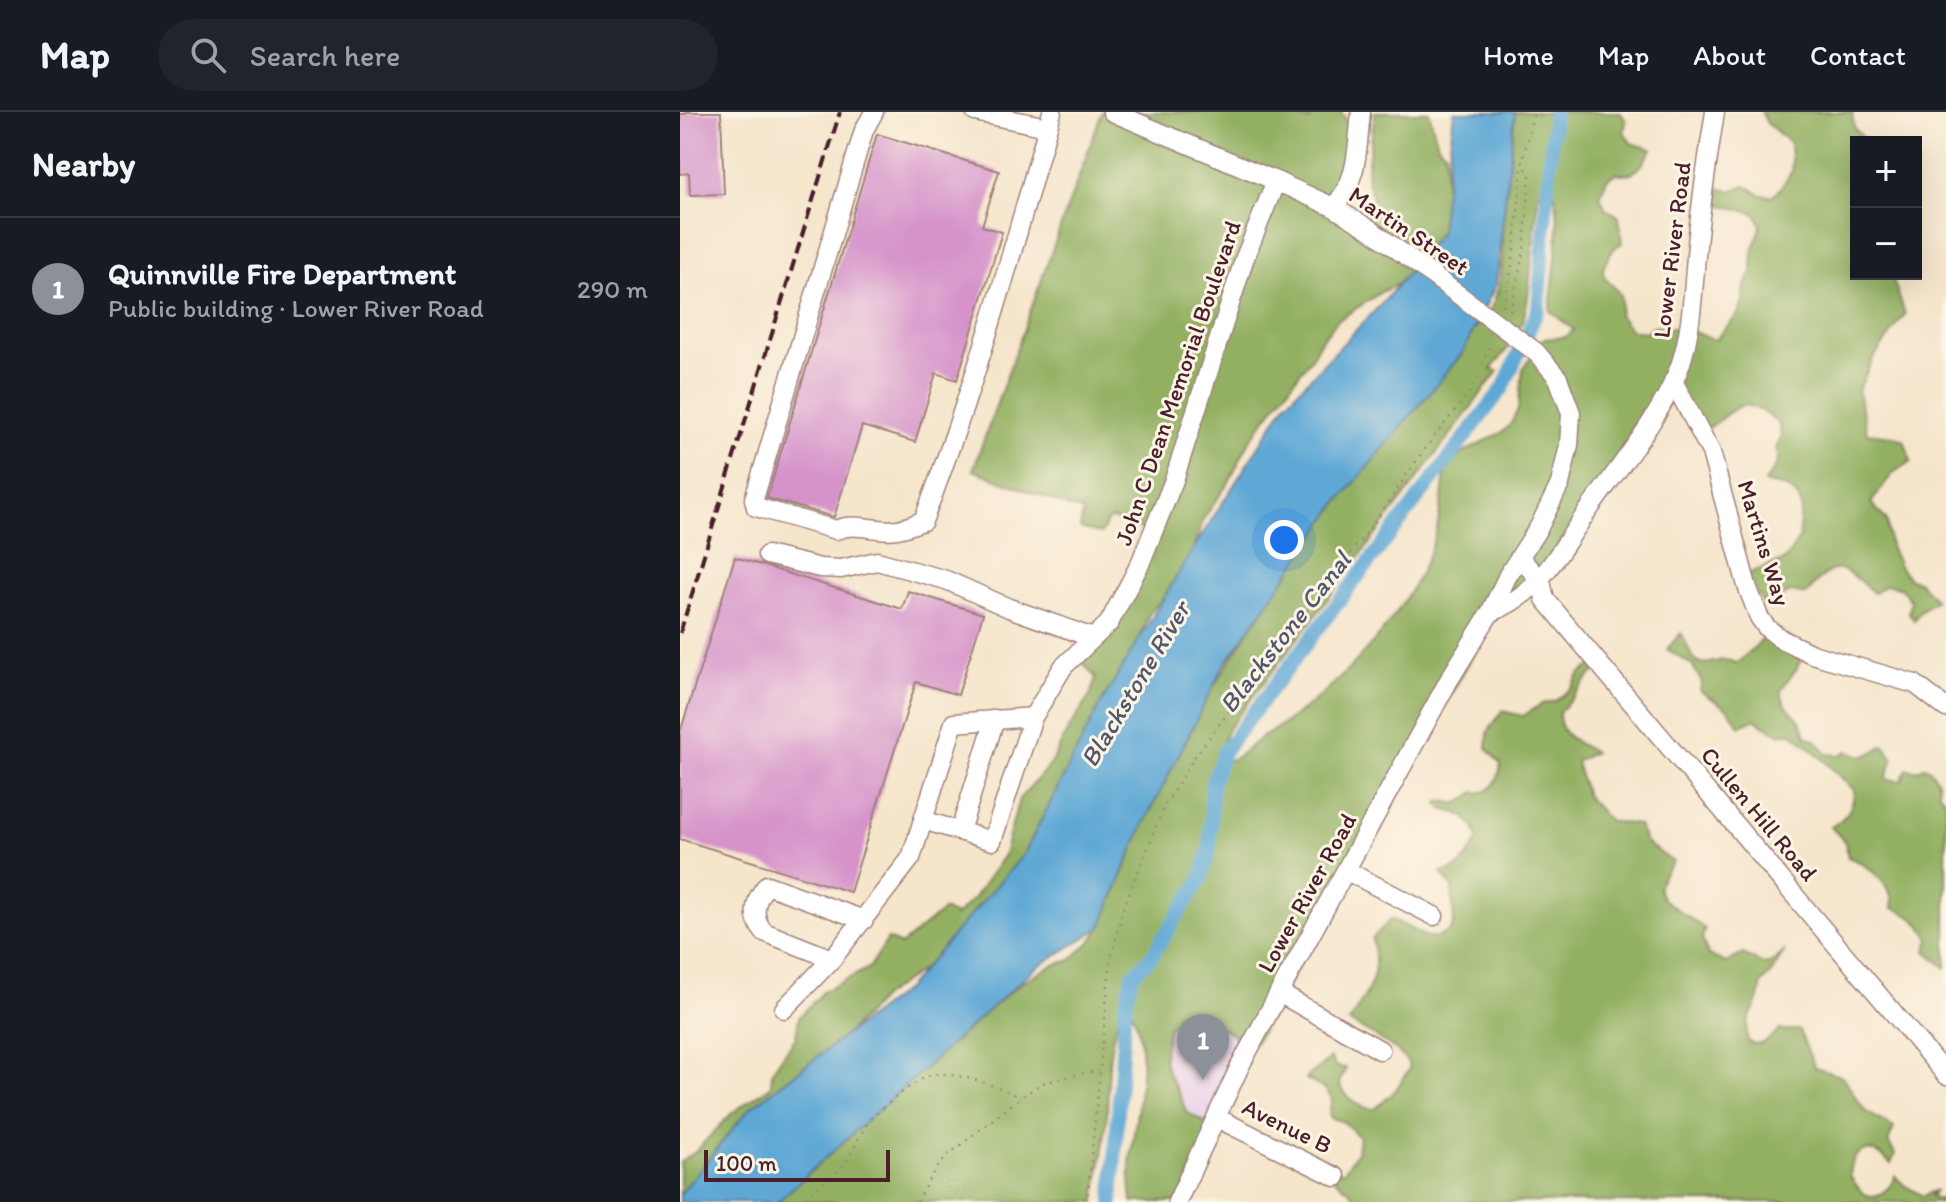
<!DOCTYPE html>
<html lang="en">
<head>
<meta charset="utf-8">
<style>
  :root { --surface:#171b24; --page:#20242c; --text:#f1f3f6; --muted:#9ea1a6; --line:#363941; --accent:#8c9099 }
  body { margin:0; font-family:Itim,sans-serif; background:var(--page); color:var(--text) }
  .controls { position:absolute; right:24px; top:24px; display:grid; overflow:hidden; border-radius:0px; box-shadow:0 8px 32px #0002 }
  .controls button { width:72px; height:72px; display:grid; place-items:center; padding:0; border:0; border-bottom:2px solid var(--line); background:var(--surface); color:var(--text); font:40px sans-serif }
  .scale { position:absolute; left:24px; bottom:20px; width:186px; box-sizing:border-box; padding-left:8px; border:4px solid #4a1f2b; border-top:0; font-size:22px; line-height:28px; white-space:nowrap; color:#4a1f2b; -webkit-text-stroke:6px #fcf5e5; paint-order:stroke }
  .you { position:absolute; left:604px; top:428px; width:28px; height:28px; margin:-20px; border:6px solid #fff; border-radius:50%; background:#1a73e8; box-shadow:0 0 0 12px #1a73e833 }
  .badge { display:grid; place-items:center; width:52px; height:52px; border-radius:50%; background:var(--accent); color:#fff; font-size:26px; font-weight:700 }
  .pin { position:absolute; translate:-50% -66px; filter:drop-shadow(0 2px 4px #0008) }
  .pin::after { content:''; position:absolute; top:42px; width:28px; height:24px; background:inherit; clip-path:polygon(0 0,100% 0,50% 100%) }
  .list { margin:0; padding:0; list-style:none }
  h2 { display:flex; justify-content:space-between; align-items:center; height:104px; margin:0; padding:0 32px; font-size:34px }
  h2 small { font-size:26px; font-weight:400; color:var(--muted) }
  .list li { display:grid; grid-template-columns:52px 1fr auto; gap:24px; align-items:center; box-sizing:border-box; height:144px; padding:0 32px; border-top:2px solid var(--line) }
  .list b { display:block; font-size:30px; white-space:nowrap }
  .list p { margin:0; font-size:26px; white-space:nowrap; color:var(--muted) }
  .list em { font-size:26px; font-style:normal; color:var(--muted) }
  .icon { flex:none; width:44px; height:44px; fill:none; stroke:currentColor; stroke-width:2; stroke-linecap:round; stroke-linejoin:round }
  .map { position:relative; flex:none; width:1266px; height:1090px; overflow:hidden }
  header { display:flex; align-items:center; gap:48px; box-sizing:border-box; height:112px; padding:0 40px; background:var(--surface); border-bottom:2px solid var(--line) }
  header strong { font-size:38px }
  nav { display:flex; gap:44px; margin-inline-start:auto; font-size:28px }
  .search { width:560px; height:72px; background:var(--page); display:flex; align-items:center; gap:20px; box-sizing:border-box; padding:0 28px; border-radius:44px; color:var(--muted); font-size:30px }
  main { display:flex }
  aside { flex:1; background:var(--surface) }
  .map>svg:first-child { display:block }
  .built { fill:#ead1ec }
  .forest { fill:#93b062; stroke:#6e6846; stroke-width:2; fill-rule:evenodd }
  .water { fill:#5ea8d6; stroke:#546480; stroke-width:2 }
  .lines { fill:none; stroke-linecap:round; stroke-linejoin:round }
  .canal { stroke:#5ea8d6; stroke-width:14 }
  .building { fill:#d593ca }
  .minor-casing { stroke:#a0827b; stroke-width:21 }
  .path { stroke:#a0827b; stroke-width:2; stroke-dasharray:2 6; stroke-linecap:butt }
  .minor { stroke:#fff; stroke-width:18 }
  .rail { stroke:#4a1f2b; stroke-width:4; stroke-dasharray:12 6; stroke-linecap:butt }
  .minor-bridge-casing { stroke:#a0827b; stroke-width:21; stroke-linecap:butt }
  .minor-bridge { stroke:#fff; stroke-width:18 }
  .labels { text-anchor:middle; stroke-width:6; stroke-linejoin:round; paint-order:stroke }
  .street-label { font-size:24px; fill:#4a1f2b; stroke:#fcf5e5 }
  .water-label { font-size:26px; font-style:italic; fill:#52566f; stroke:#fcf5e5 }
</style>
</head>
<body>
<header>
<strong>Map</strong>
<div class="search"><svg class="icon" aria-label="search" viewBox="0 0 24 24"><circle cx="10" cy="10" r="6"/><path d="M15 15l6 6"/></svg>Search here</div>
<nav><a>Home</a><a>Map</a><a>About</a><a>Contact</a></nav>
</header>
<main>
<aside>
<h2>Nearby<small></small></h2>
<ul class="list">
<li><span class="badge">1</span><div><b>Quinnville Fire Department</b><p>Public building · Lower River Road</p></div><em>290 m</em></li>
</ul>
</aside>
<div class="map">
<svg width="1266" height="1090" viewBox="0 0 1266 1090">
  <rect width="100%" height="100%" fill="#fcf5e5"/>
  <filter id="ink" filterUnits="userSpaceOnUse"><feTurbulence type="fractalNoise" baseFrequency=".0125" numOctaves="2"/><feDisplacementMap in="SourceGraphic" scale="16" xChannelSelector="R" yChannelSelector="G"/><feConvolveMatrix kernelMatrix="1 2 1 2 8 2 1 2 1" color-interpolation-filters="sRGB"/></filter>
  <filter id="wash" filterUnits="userSpaceOnUse"><feTurbulence type="fractalNoise" baseFrequency=".006" numOctaves="4" result="noise"/><feDisplacementMap in="SourceGraphic" scale="32" xChannelSelector="R" yChannelSelector="G"/><feGaussianBlur stdDeviation="1.8" result="paint"/><feColorMatrix in="noise" values="0 0 0 0 0 0 0 0 0 0 0 0 0 0 0 0 0 1.4 0 .05"/><feComposite in="paint" operator="in"/></filter>
  <g filter="url(#wash)">
    <rect width="100%" height="100%" fill="#f5e5cb"/>
    <path class="built" d="M 506,906 L 525,908 L 574,933 L 533,1015 L 506,1000 L 500,979 L 483,953 L 482,937 L 489,915 Z"/>
    <path class="forest" d="M 422,0 L 600,0 L 629,9 L 634,0 L 661,0 C 680,22 657,64 646,86 L 677,105 L 693,85 L 686,66 L 695,0 L 749,0 L 758,33 L 766,40 L 764,111 L 743,152 L 729,167 L 703,179 L 657,209 L 641,228 L 633,243 L 570,328 L 549,370 L 524,406 L 505,460 L 469,502 L 447,558 L 385,692 L 260,845 L 205,883 L 0,1090 L 0,1050 L 15,1040 L 52,1001 L 91,974 L 92,959 L 116,925 L 119,905 L 144,879 L 189,856 L 208,827 L 221,833 L 264,798 L 275,804 L 293,787 L 324,743 L 339,687 L 371,652 L 387,620 L 410,584 L 416,566 L 398,545 L 414,530 L 471,420 L 432,407 L 428,408 L 421,422 L 400,416 L 403,400 L 293,358 Z
      M 835,0 L 940,0 L 946,9 L 944,20 L 951,31 L 972,37 C 962,53 957,66 936,61 L 927,67 L 920,84 L 926,97 L 939,104 L 942,131 C 935,134 933,138 929,145 C 913,168 933,167 940,184 C 942,191 940,196 939,203 L 951,218 L 965,220 L 974,214 L 1008,218 L 1035,228 L 1057,204 L 1063,191 L 1064,178 L 1072,160 L 1073,140 L 1081,114 L 1077,103 L 1071,100 L 1023,88 L 1024,74 L 1052,79 L 1065,73 L 1081,83 L 1092,84 L 1100,77 L 1112,59 L 1110,31 L 1087,11 L 1081,0 L 1172,0 L 1174,16 L 1187,30 L 1176,30 L 1176,162 L 1211,162 L 1225,202 L 1193,247 L 1178,279 L 1187,321 L 1212,324 L 1224,328 L 1231,349 L 1213,361 L 1191,391 L 1207,409 L 1210,435 L 1220,456 L 1230,467 L 1238,469 L 1256,488 L 1240,499 L 1234,508 L 1229,501 L 1231,489 L 1220,475 L 1206,473 L 1194,481 C 1160,452 1156,446 1126,483 L 1111,480 L 1084,495 L 1067,462 L 1105,448 L 1120,425 C 1117,411 1123,401 1121,393 C 1118,377 1098,372 1084,371 C 1092,360 1103,349 1096,336 L 1101,324 L 1099,312 C 1062,281 1060,293 1025,319 L 988,280 L 855,467 L 820,495 L 574,933 L 525,908 L 506,906 L 489,915 C 475,964 494,959 506,1000 L 533,1015 L 498,1090 L 452,1090 C 451,1078 449,1064 450,1052 C 454,1007 476,929 446,891 C 426,923 429,966 427,1002 C 425,1031 419,1061 415,1090 L 89,1090 L 260,935 L 344,869 L 371,854 L 391,848 L 412,828 L 422,813 L 433,767 L 505,615 L 538,568 L 661,373 L 810,199 C 827,162 820,140 822,100 C 824,67 831,33 835,0 ZM 870,69 C 886,101 873,163 870,199 L 894,218 L 886,225 L 863,227 L 843,256 L 838,298 L 830,313 L 823,320 L 786,339 L 766,355 C 763,376 761,400 756,421 C 734,499 653,584 584,624 C 572,631 558,649 544,649 L 539,641 L 547,618 L 648,487 L 818,259 L 811,258 L 830,233 L 835,220 L 843,210 L 848,185 L 858,85 L 864,73 Z
      M 1093,514 L 1125,538 L 1117,556 L 1101,578 C 1104,602 1120,598 1126,624 L 1136,628 L 1147,642 L 1160,643 L 1167,639 C 1183,648 1190,643 1204,633 L 1213,647 L 1206,667 L 1221,669 L 1227,657 L 1236,659 L 1244,655 L 1249,656 L 1258,669 L 1259,680 L 1266,689 L 1266,856 L 1246,839 L 1250,827 C 1243,812 1228,800 1212,796 C 1216,776 1187,751 1168,745 L 1165,730 L 1151,715 C 1166,706 1174,696 1174,678 C 1163,668 1121,624 1111,621 C 1108,620 1103,622 1099,622 L 1074,607 L 1060,614 L 1048,597 L 1020,579 L 1022,570 L 1012,553 L 987,537 L 1001,521 C 1007,529 1007,538 1013,545 C 1023,557 1033,549 1044,548 C 1048,548 1053,550 1057,551 L 1075,535 Z
      M 919,548 L 922,553 C 905,566 895,585 879,600 C 878,623 895,630 914,640 L 896,650 L 906,684 L 929,709 L 958,713 L 966,731 L 993,750 C 984,762 972,774 984,788 L 1025,817 L 1022,827 L 1028,843 L 1046,851 L 1063,842 L 1085,853 L 1094,849 L 1105,838 L 1092,860 L 1081,872 C 1082,896 1062,902 1068,930 C 1083,936 1089,927 1100,918 L 1119,918 L 1135,956 L 1162,964 L 1185,999 L 1214,1016 L 1208,1030 L 1215,1042 L 1211,1052 C 1192,1031 1172,1034 1170,1064 C 1174,1069 1179,1078 1183,1081 C 1197,1090 1211,1076 1215,1064 L 1224,1073 L 1243,1084 L 1256,1078 L 1251,1084 L 1266,1090 L 677,1090 L 672,1081 L 654,1066 L 655,1060 L 664,1059 L 677,1040 L 679,1025 L 664,1010 L 651,1006 L 649,1001 L 652,987 L 646,978 L 626,967 C 633,958 642,955 650,946 L 656,955 L 666,956 L 659,971 C 666,986 679,997 695,997 L 715,979 L 730,956 C 725,937 686,920 669,910 C 687,881 702,863 692,827 L 711,807 L 745,824 L 756,826 L 770,819 L 774,811 L 772,775 L 761,761 C 783,758 786,746 798,728 C 796,710 781,700 764,698 L 758,691 L 762,688 C 778,695 783,690 795,680 C 812,683 819,667 821,652 L 807,636 L 808,620 L 822,599 L 843,604 L 862,592 L 875,589 L 892,576 L 899,563 Z"/>
    <path class="water" d="M 774,0 L 835,0 L 816,172 L 782,242 L 657,392 L 543,555 L 463,714 L 421,815 L 354,857 L 97,1090 L 0,1090 L 0,1082 L 69,997 L 226,877 L 344,742 L 420,593 L 508,445 L 607,290 L 706,187 L 760,120 Z"/>
    <g class="lines">
      <path class="canal" d="M 432,1090 L 445,896 L 452,864 L 471,845 L 521,767 L 530,736 L 532,671 L 544,639 L 823,276 L 858,198 L 874,0"/>
    </g>
    <g id="blocks">
      <path class="building" d="M 5,0 L 41,0 L 44,82 L 10,83 L 9,61 L 0,62 L 0,2 L 5,2 Z
        M 197,22 L 319,59 L 302,114 L 322,120 L 277,268 L 256,261 L 235,330 L 182,314 L 154,405 L 87,386 Z
        M 55,445 L 222,497 L 228,479 L 303,502 L 278,583 L 236,570 L 170,780 L 0,727 L 0,621 Z"/>
    </g>
  </g>
  <g filter="url(#ink)">
    <use href="#blocks" fill-opacity="0" stroke="#a0827b" stroke-width="2"/>
    <g class="lines">
      <defs>
        <path id="minor" d="M 194,0 L 184,18 L 74,387 L 76,395 L 156,418 C 176,409 197,421 217,417 C 225,416 234,412 243,409 C 295,275 333,138 372,0
          M 295,0 L 367,15
          M 432,0 L 596,69 L 653,95 L 691,118
          M 653,95 C 679,69 677,35 681,0
          M 993,269 L 1031,340 L 1067,474 L 1079,505 L 1087,516 L 1101,527 L 1132,542 L 1235,572 L 1266,596
          M 87,443 L 140,456 L 161,457 L 197,449 L 266,468 L 329,496 L 413,526
          M 840,446 L 861,469 L 865,487 L 894,522 L 1266,963
          M 810,501 C 862,480 875,445 905,403 C 936,358 982,305 1000,254 C 1013,215 1013,173 1017,133 C 1021,89 1028,44 1035,0
          M 353,605 L 312,729 L 243,708 L 274,611 L 353,605 L 383,555 L 429,511 L 460,452 L 494,368 L 564,148 L 596,69
          M 280,719 L 315,607
          M 667,759 L 754,804
          M 152,847 L 84,820 C 71,805 74,788 87,773 L 184,808
          M 599,881 L 700,938
          M 104,897 L 152,847 L 231,746 L 243,708
          M 537,1006 L 656,1065
          M 497,1090 L 560,954 L 599,881 L 769,568 L 810,501 L 828,463 L 859,415 L 880,372 L 889,333 L 891,301 L 878,266 L 856,240"/>
      </defs>
      <use href="#minor" class="minor-casing"/>
      <path class="path" d="M 823,194 C 836,149 837,102 842,56 C 844,37 850,18 854,0
        M 830,199 L 844,139 L 850,62 L 844,54
        M 118,1090 C 132,1079 150,1068 162,1055 C 174,1040 179,1021 191,1007 C 201,996 237,967 251,963 C 271,958 323,975 340,986
        M 237,1090 L 250,1065 L 268,1043 L 340,986 L 362,971 L 418,958
        M 407,1090 L 430,852 L 442,799 L 485,693 L 515,644 L 694,411 L 743,339 L 789,281 L 798,265 L 810,231"/>
      <use href="#minor" class="minor"/>
      <path class="rail" d="M 0,521 L 160,0"/>
      <defs>
        <path id="minor-bridge" d="M 691,118 L 856,240"/>
      </defs>
      <use href="#minor-bridge" class="minor-bridge-casing"/>
      <use href="#minor-bridge" class="minor-bridge"/>
    </g>
  </g>
  <g class="labels">
    <g class="street-label">
      <text transform="translate(729 119) rotate(34)" y="8">Martin Street</text>
      <text transform="translate(992 138) rotate(-83)" y="8">Lower River Road</text>
      <text transform="translate(498 271) rotate(-71)" y="8">John C Dean Memorial Boulevard</text>
      <text transform="translate(1084 431) rotate(73)" y="8">Martins Way</text>
      <text transform="translate(1079 702) rotate(50)" y="8">Cullen Hill Road</text>
      <text transform="translate(627 781) rotate(-61)" y="8">Lower River Road</text>
      <text transform="translate(607 1014) rotate(26)" y="8">Avenue B</text>
    </g>
    <g class="water-label">
      <text transform="translate(605 520) rotate(-52)" y="9">Blackstone Canal</text>
      <text transform="translate(455 572) rotate(-59)" y="9">Blackstone River</text>
    </g>
  </g>
</svg>
<div class="controls">
<button>+</button>
<button>−</button>
</div>
<div class="scale">100 m</div>
<div class="you"></div>
<div class="pin badge" style="left:523px;top:968px">1</div>
</div>
</main>
</body>
</html>
